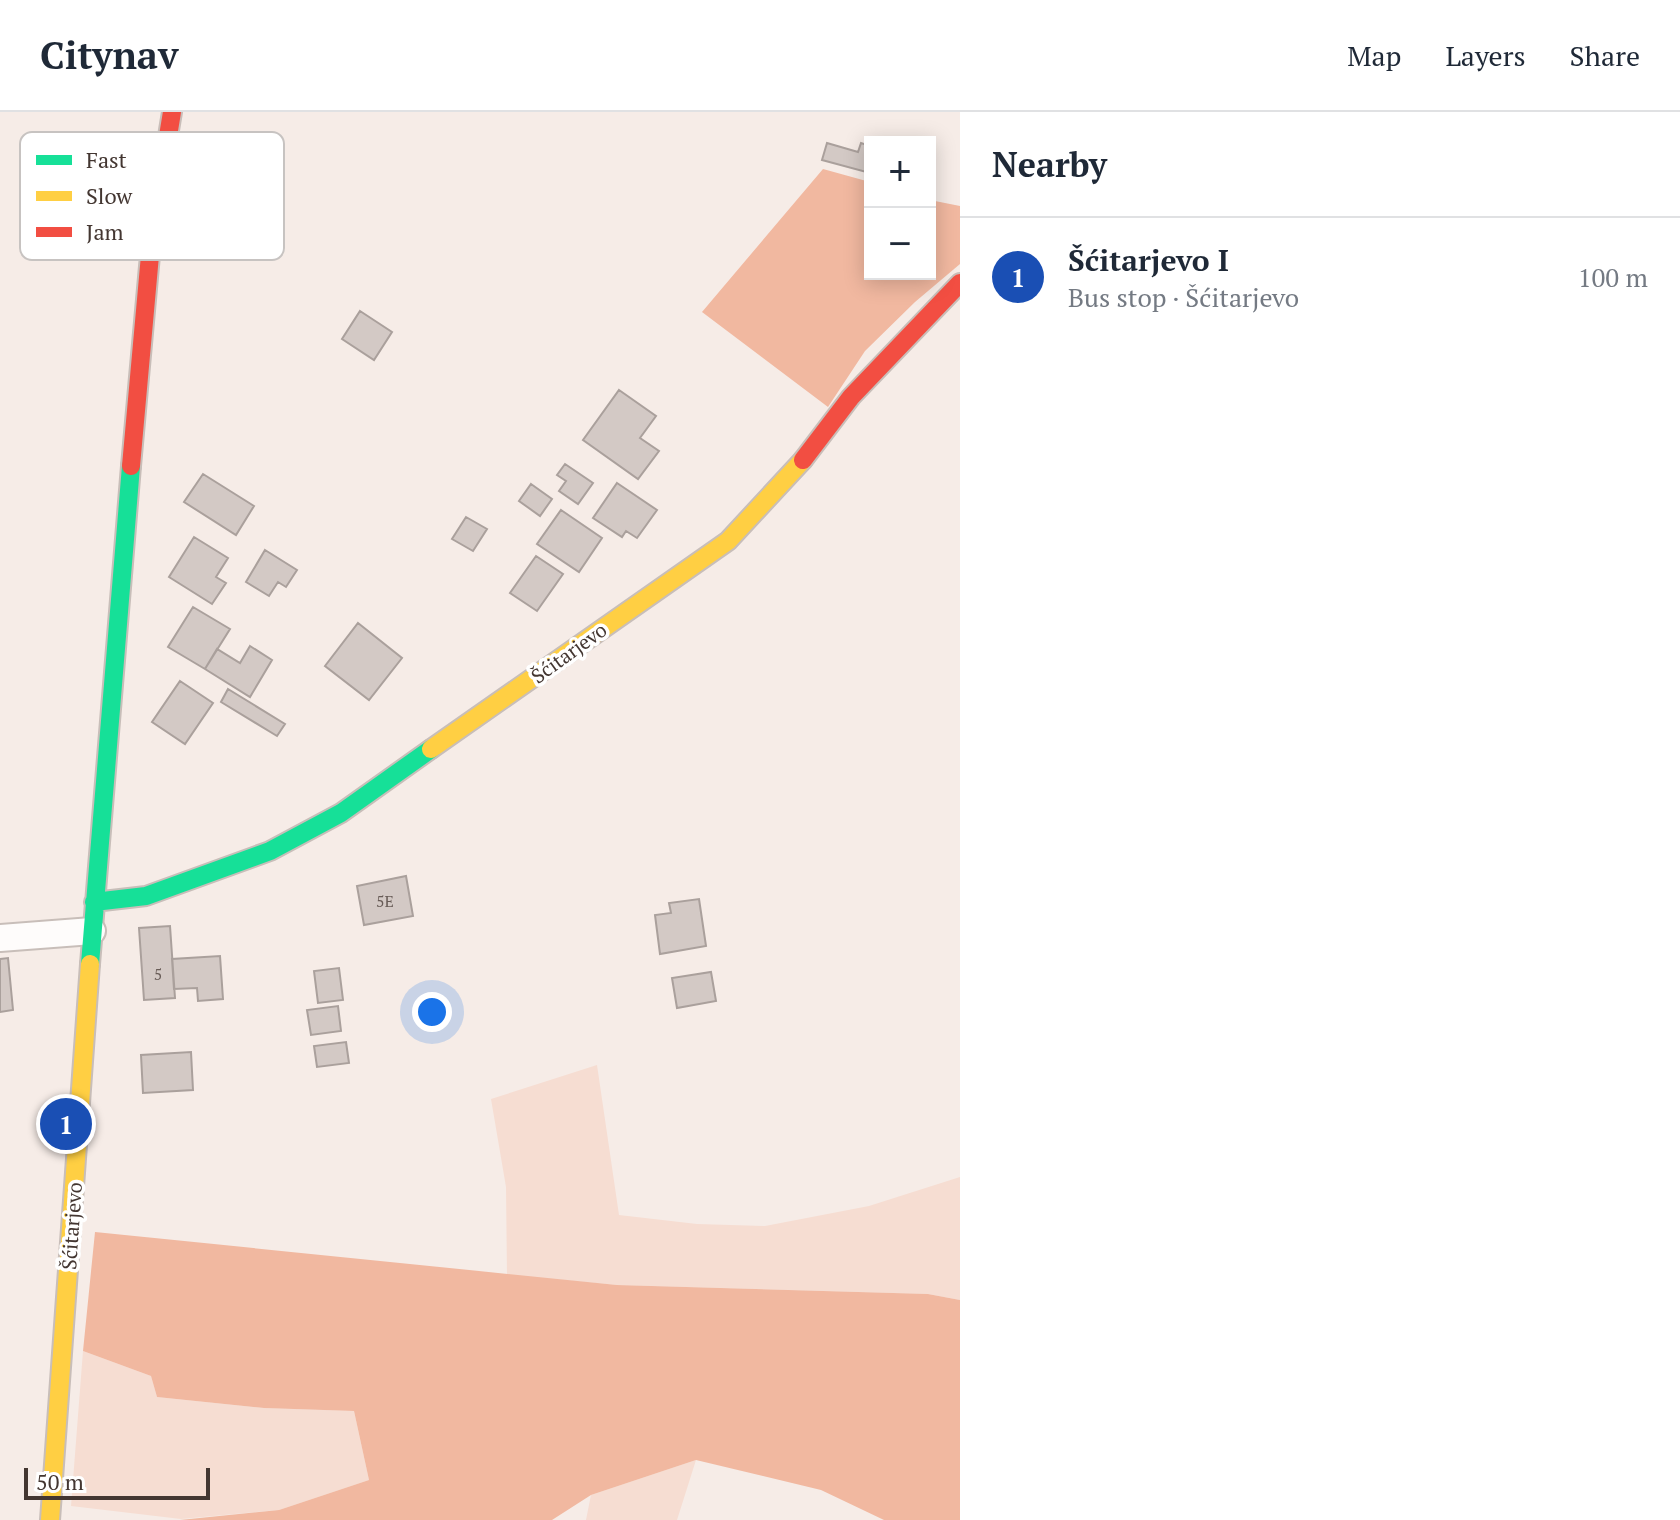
<!DOCTYPE html>
<html lang="en">
<head>
<meta charset="utf-8">
<style>
  :root { --surface:#fff; --page:#f2f2f3; --text:#1f2937; --muted:#747a83; --line:#e0e1e3; --accent:#827671 }
  body { margin:0; font-family:"PT Serif",serif; background:var(--page); color:var(--text) }
  .controls { position:absolute; right:24px; top:24px; display:grid; overflow:hidden; border-radius:0px; box-shadow:0 4px 20px #0003 }
  .controls button { width:72px; height:72px; display:grid; place-items:center; padding:0; border:0; border-bottom:2px solid var(--line); background:var(--surface); color:var(--text); font:40px sans-serif }
  .scale { position:absolute; left:24px; bottom:20px; width:186px; box-sizing:border-box; padding-left:8px; border:4px solid #433631; border-top:0; font-size:22px; line-height:28px; white-space:nowrap; color:#433631; -webkit-text-stroke:6px #fff; paint-order:stroke }
  .you { position:absolute; left:432px; top:900px; width:28px; height:28px; margin:-20px; border:6px solid #fff; border-radius:50%; background:#1a73e8; box-shadow:0 0 0 12px #1a73e833 }
  .badge { display:grid; place-items:center; width:52px; height:52px; border-radius:50%; background:var(--accent); color:#fff; font-size:26px; font-weight:700 }
  .pin { position:absolute; translate:-50% -50%; border:4px solid #fff; box-shadow:0 2px 8px #0006 }
  .list { margin:0; padding:0; list-style:none }
  h2 { display:flex; justify-content:space-between; align-items:center; height:104px; margin:0; padding:0 32px; font-size:34px }
  h2 small { font-size:26px; font-weight:400; color:var(--muted) }
  .list li { display:grid; grid-template-columns:52px 1fr auto; gap:24px; align-items:center; box-sizing:border-box; height:120px; padding:0 32px; border-top:2px solid var(--line) }
  .list b { display:block; font-size:30px; white-space:nowrap }
  .list p { margin:0; font-size:26px; white-space:nowrap; color:var(--muted) }
  .list em { font-size:26px; font-style:normal; color:var(--muted) }
  .map { position:relative; flex:none; width:960px; height:1408px; overflow:hidden }
  header { display:flex; align-items:center; gap:48px; box-sizing:border-box; height:112px; padding:0 40px; background:var(--surface); border-bottom:2px solid var(--line) }
  header strong { font-size:38px }
  nav { display:flex; gap:44px; margin-inline-start:auto; font-size:28px }
  main { display:flex }
  aside { flex:1; background:var(--surface) }
  .map>svg:first-child { display:block }
  .green { fill:#f6ddd2 }
  .forest { fill:#f1b8a0 }
  .building { fill:#d3c9c5; stroke:#aaa09c; stroke-width:2 }
  .lines { fill:none; stroke-linecap:round; stroke-linejoin:round }
  .street-casing { stroke:#c8beb9; stroke-width:30 }
  .fast-casing { stroke:#c8beb9; stroke-width:22 }
  .slow-casing { stroke:#c8beb9; stroke-width:22 }
  .jam-casing { stroke:#c8beb9; stroke-width:22 }
  .street { stroke:#fefcfb; stroke-width:26 }
  .fast { stroke:#16e098; stroke-width:18 }
  .slow { stroke:#ffcf43; stroke-width:18 }
  .jam { stroke:#f24e42; stroke-width:18 }
  .labels { text-anchor:middle; stroke-width:7; stroke-linejoin:round; paint-order:stroke }
  .number-label { font-size:16px; fill:#675b56 }
  .street-label { font-size:20px; fill:#433631; stroke:#fff }
  .key { fill:#fff; stroke:#c7c3c1; stroke-width:2 }
  .key-label { font-size:22px; fill:#433631 }
</style>
</head>
<body>
<header>
<strong>Citynav</strong>
<nav><a>Map</a><a>Layers</a><a>Share</a></nav>
</header>
<main>
<div class="map">
<svg width="960" height="1408" viewBox="0 0 960 1408">
  <rect width="100%" height="100%" fill="#f6ece7"/>
  <path class="green" d="M 597,953 L 619,1103 L 697,1112 L 765,1114 L 869,1094 L 960,1065 L 960,1188 L 928,1182 L 617,1173 L 507,1163 L 506,1075 L 491,987 Z
    M 83,1239 L 151,1264 L 157,1285 L 264,1296 L 354,1299 L 369,1368 L 279,1398 L 181,1407 L 71,1394 Z
    M 696,1348 L 677,1408 L 586,1408 L 591,1383 Z"/>
  <path class="forest" d="M 823,57 L 870,70 L 870,162 L 930,162 L 930,88 L 960,94 L 960,152 L 915,190 L 865,239 L 828,295 L 702,200 Z
    M 95,1120 L 617,1173 L 928,1182 L 960,1188 L 960,1408 L 884,1408 L 821,1378 L 696,1348 L 591,1383 L 552,1408 L 180,1408 L 279,1398 L 369,1368 L 354,1299 L 264,1296 L 157,1285 L 151,1264 L 83,1239 Z"/>
  <path class="building" d="M 827,31 L 858,40 L 861,31 L 870,34 L 870,61 L 822,48 Z
    M 360,199 L 392,220 L 374,248 L 342,227 Z
    M 619,278 L 656,304 L 640,326 L 659,339 L 638,367 L 583,328 Z
    M 565,352 L 593,371 L 578,392 L 559,379 L 566,369 L 557,363 Z
    M 203,362 L 254,394 L 236,423 L 184,390 Z
    M 617,371 L 657,398 L 637,426 L 626,419 L 622,425 L 593,406 Z
    M 531,372 L 552,387 L 540,404 L 519,389 Z
    M 561,398 L 602,426 L 579,460 L 537,432 Z
    M 466,405 L 487,417 L 473,439 L 452,427 Z
    M 194,425 L 228,446 L 216,465 L 226,471 L 212,492 L 169,465 Z
    M 265,438 L 297,458 L 286,475 L 278,470 L 269,484 L 246,470 Z
    M 536,444 L 563,462 L 537,499 L 510,481 Z
    M 193,495 L 230,517 L 205,557 L 168,535 Z
    M 358,511 L 402,546 L 369,588 L 325,554 Z
    M 250,534 L 272,548 L 250,585 L 205,557 L 217,537 L 240,551 Z
    M 180,569 L 213,591 L 185,632 L 152,610 Z
    M 228,577 L 285,612 L 277,624 L 221,590 Z
    M 406,764 L 413,804 L 364,813 L 357,774 Z
    M 699,787 L 706,834 L 660,842 L 655,803 L 671,801 L 669,791 Z
    M 170,814 L 175,886 L 144,888 L 139,816 Z
    M 220,844 L 223,887 L 198,889 L 197,876 L 174,877 L 172,847 Z
    M 8,846 L 13,898 L 0,900 L 0,847 Z
    M 339,856 L 343,888 L 318,891 L 314,859 Z
    M 711,860 L 716,889 L 677,896 L 672,866 Z
    M 338,894 L 341,919 L 311,923 L 307,898 Z
    M 346,930 L 349,951 L 317,955 L 314,934 Z
    M 191,940 L 193,978 L 143,981 L 141,943 Z"/>
  <g class="lines">
    <defs>
      <path id="street" d="M 0,826 L 92,819"/>
      <path id="fast" d="M 94,790 L 146,784 L 270,739 L 341,701 L 431,637
        M 90,852 L 131,354"/>
      <path id="slow" d="M 431,637 L 728,429 L 803,348
        M 50,1408 L 90,852"/>
      <path id="jam" d="M 803,348 L 851,285 L 960,171
        M 131,354 L 152,121 L 172,0"/>
    </defs>
    <use href="#street" class="street-casing"/>
    <use href="#fast" class="fast-casing"/>
    <use href="#slow" class="slow-casing"/>
    <use href="#jam" class="jam-casing"/>
    <use href="#street" class="street"/>
    <use href="#fast" class="fast"/>
    <use href="#slow" class="slow"/>
    <use href="#jam" class="jam"/>
  </g>
  <g class="labels">
    <g class="number-label">
      <text x="385" y="795">5E</text>
      <text x="158" y="868">5</text>
    </g>
    <g class="street-label">
      <text transform="translate(569 541) rotate(-36)" y="7">Šćitarjevo</text>
      <text transform="translate(72 1114) rotate(-86)" y="7">Šćitarjevo</text>
    </g>
  </g>
  <rect x="20" y="20" width="264" height="128" rx="12" class="key"/>
  <rect x="36" y="43" width="36" height="10" fill="#16e098"/>
  <rect x="36" y="79" width="36" height="10" fill="#ffcf43"/>
  <rect x="36" y="115" width="36" height="10" fill="#f24e42"/>
  <g class="key-label">
    <text x="86" y="56">Fast</text>
    <text x="86" y="92">Slow</text>
    <text x="86" y="128">Jam</text>
  </g>
</svg>
<div class="controls">
<button>+</button>
<button>−</button>
</div>
<div class="scale">50 m</div>
<div class="you"></div>
<div class="pin badge" style="left:66px;top:1012px;background:#1a4fb4">1</div>
</div>
<aside>
<h2>Nearby<small></small></h2>
<ul class="list">
<li><span class="badge" style="background:#1a4fb4">1</span><div><b>Šćitarjevo I</b><p>Bus stop · Šćitarjevo</p></div><em>100 m</em></li>
</ul>
</aside>
</main>
</body>
</html>
